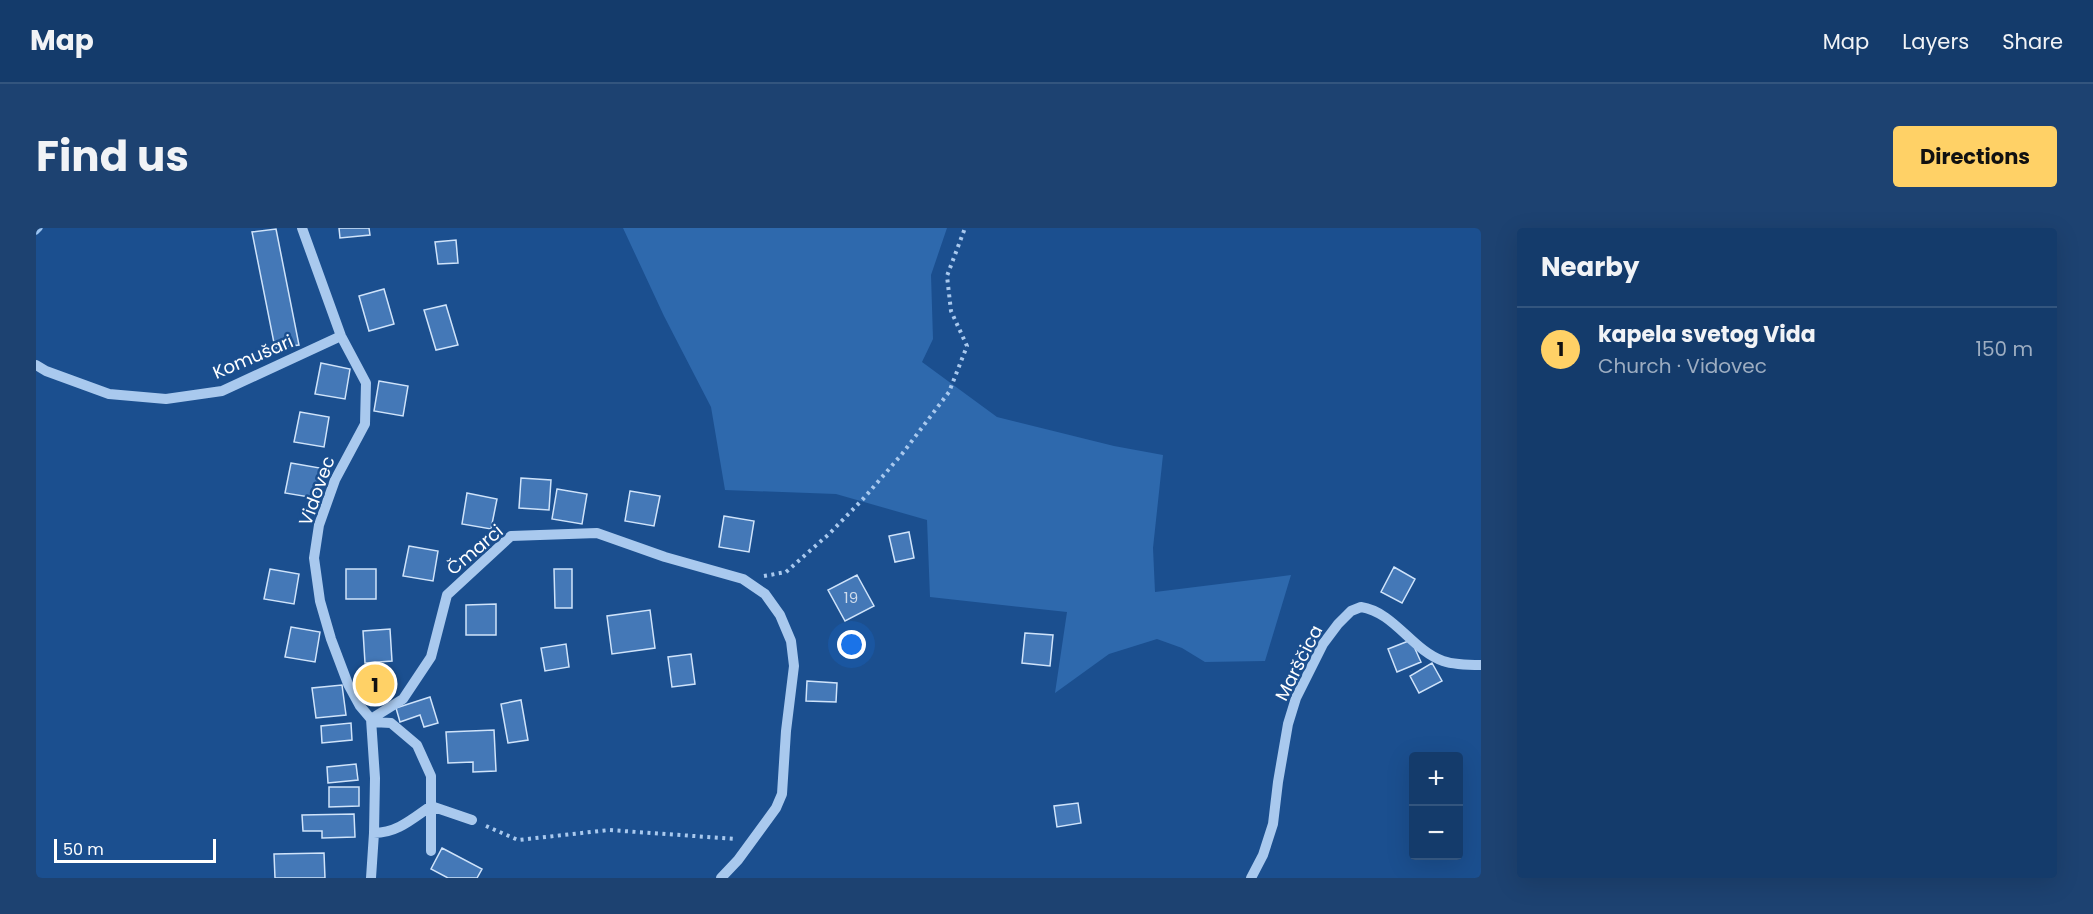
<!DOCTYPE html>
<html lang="en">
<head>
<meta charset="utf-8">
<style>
  :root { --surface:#143b6b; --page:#1d4271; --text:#f1f3f6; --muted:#9dadc1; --line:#33557e; --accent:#ffd166 }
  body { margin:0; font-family:Poppins,sans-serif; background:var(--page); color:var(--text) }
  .controls { position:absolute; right:18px; bottom:18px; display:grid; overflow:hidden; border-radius:6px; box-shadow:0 6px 24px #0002 }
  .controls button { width:54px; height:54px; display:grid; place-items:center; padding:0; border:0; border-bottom:2px solid var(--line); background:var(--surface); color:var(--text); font:30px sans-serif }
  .scale { position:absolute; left:18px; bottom:15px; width:162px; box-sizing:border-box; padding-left:6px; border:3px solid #fff; border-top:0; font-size:16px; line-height:21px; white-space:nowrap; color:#fff; -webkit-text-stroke:4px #1b4f8f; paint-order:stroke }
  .you { position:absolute; left:816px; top:417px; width:21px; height:21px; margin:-15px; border:4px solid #fff; border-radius:50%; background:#1a73e8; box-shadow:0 0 0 9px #1a73e833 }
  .badge { display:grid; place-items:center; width:39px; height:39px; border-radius:50%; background:var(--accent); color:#111; font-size:20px; font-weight:700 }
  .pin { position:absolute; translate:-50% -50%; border:3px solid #fff; box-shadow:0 2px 6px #0006 }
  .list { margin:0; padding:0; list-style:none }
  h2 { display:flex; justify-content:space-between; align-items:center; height:78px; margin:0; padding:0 24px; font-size:26px }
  h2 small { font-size:20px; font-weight:400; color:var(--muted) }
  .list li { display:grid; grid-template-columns:39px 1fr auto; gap:18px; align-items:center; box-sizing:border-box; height:84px; padding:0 24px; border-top:2px solid var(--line) }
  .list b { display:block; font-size:22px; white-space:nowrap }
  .list p { margin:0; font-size:20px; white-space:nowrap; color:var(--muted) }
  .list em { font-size:20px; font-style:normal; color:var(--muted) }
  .map { position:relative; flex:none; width:1445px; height:650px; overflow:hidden; border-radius:6px }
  header { display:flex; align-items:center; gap:36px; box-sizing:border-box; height:84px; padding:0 30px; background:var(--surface); border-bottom:2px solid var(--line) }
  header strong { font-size:28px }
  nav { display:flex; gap:33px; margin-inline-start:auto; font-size:21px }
  .intro { display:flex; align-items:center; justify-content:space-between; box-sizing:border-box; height:144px; padding:0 36px }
  h1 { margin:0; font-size:42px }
  .button { padding:15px 27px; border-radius:6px; background:var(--accent); color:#111; font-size:21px; font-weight:700 }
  main { display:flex; gap:36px; padding:0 36px }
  aside { flex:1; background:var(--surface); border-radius:6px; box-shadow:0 6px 24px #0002 }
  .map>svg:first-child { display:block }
  .green { fill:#2e69ad }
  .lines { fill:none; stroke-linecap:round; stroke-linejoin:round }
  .stream { stroke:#9cc4f0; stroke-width:7 }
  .building { fill:#4478b7; stroke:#cfe3fa; stroke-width:1.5 }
  .path { stroke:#a9c9ee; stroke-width:4; stroke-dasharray:3 4.5; stroke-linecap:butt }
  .minor { stroke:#a9c9ee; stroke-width:10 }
  .labels { text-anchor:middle; stroke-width:5; stroke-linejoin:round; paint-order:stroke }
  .number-label { font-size:15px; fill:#d0dded }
  .street-label { font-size:18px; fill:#fff; stroke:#1b4f8f }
</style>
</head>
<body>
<header>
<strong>Map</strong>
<nav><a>Map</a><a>Layers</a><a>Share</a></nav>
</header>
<div class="intro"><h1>Find us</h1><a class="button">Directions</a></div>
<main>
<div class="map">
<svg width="1445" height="650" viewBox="0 0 1445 650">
  <rect width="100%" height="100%" fill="#1b4f8f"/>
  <path class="green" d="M 587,0 L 911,0 L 895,47 L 897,111 L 886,134 L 961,189 L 1078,218 L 1127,227 L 1117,320 L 1119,364 L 1255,347 L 1229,433 L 1169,434 L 1146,420 L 1121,411 L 1073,426 L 1019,465 L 1031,384 L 894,369 L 891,292 L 800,266 L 689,262 L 675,179 L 628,88 Z"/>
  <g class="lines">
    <path class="stream" d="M 0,3 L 3,0"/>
  </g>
  <path class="building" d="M 303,0 L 333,0 L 334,7 L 304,10 Z
    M 240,1 L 263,117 L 239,120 L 216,4 Z
    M 420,12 L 422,35 L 402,36 L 399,14 Z
    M 348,61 L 358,96 L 333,103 L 323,68 Z
    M 410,77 L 422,117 L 400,122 L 388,82 Z
    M 285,135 L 314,141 L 309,171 L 279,166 Z
    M 343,153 L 372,158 L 367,188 L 338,183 Z
    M 264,184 L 293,189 L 288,219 L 258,214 Z
    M 255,235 L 284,240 L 279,270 L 249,265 Z
    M 485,250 L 515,252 L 513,282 L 483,280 Z
    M 521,261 L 551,266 L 546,296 L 516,291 Z
    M 594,263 L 624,268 L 618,298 L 589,293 Z
    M 431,265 L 461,271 L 455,301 L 426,296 Z
    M 688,288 L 718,293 L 713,324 L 683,319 Z
    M 873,304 L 878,330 L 859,334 L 853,308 Z
    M 373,318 L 402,323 L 397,353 L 367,348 Z
    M 1358,339 L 1379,351 L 1366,375 L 1345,364 Z
    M 234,341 L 263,346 L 258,376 L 228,371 Z
    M 310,341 L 340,341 L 340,371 L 310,371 Z
    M 518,341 L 536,341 L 536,380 L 519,380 Z
    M 821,347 L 838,378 L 809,393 L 792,362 Z
    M 460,376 L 460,407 L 430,407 L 430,377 Z
    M 614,382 L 619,420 L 576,426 L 571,388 Z
    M 255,399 L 284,404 L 279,434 L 249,429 Z
    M 354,401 L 356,433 L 329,435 L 327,403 Z
    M 989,405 L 1017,407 L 1014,438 L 986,435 Z
    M 1375,412 L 1385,434 L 1361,444 L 1352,421 Z
    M 530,416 L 533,439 L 509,443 L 505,420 Z
    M 655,426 L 659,456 L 636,459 L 632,429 Z
    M 1396,435 L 1406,453 L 1383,465 L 1374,448 Z
    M 352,441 L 354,469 L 327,470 L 325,443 Z
    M 771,453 L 801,455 L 800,474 L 770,473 Z
    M 306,457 L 310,487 L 280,490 L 276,460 Z
    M 394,469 L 402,495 L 388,499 L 384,487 L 364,494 L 360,480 Z
    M 485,472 L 492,512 L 472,515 L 465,476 Z
    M 315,495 L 316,512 L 286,515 L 285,498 Z
    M 458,502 L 460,543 L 437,544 L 437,534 L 412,535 L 410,504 Z
    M 320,536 L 322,552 L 292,555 L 291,539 Z
    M 293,559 L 323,559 L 323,578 L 293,579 Z
    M 1042,575 L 1045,595 L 1021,599 L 1018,578 Z
    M 318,586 L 319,609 L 286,610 L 286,603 L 267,603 L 266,587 Z
    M 406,620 L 446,641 L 441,650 L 412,650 L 395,641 Z
    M 288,625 L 289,650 L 239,650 L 238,626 Z"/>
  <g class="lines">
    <path class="path" d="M 728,348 L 750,344 L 793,306 L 828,270 L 866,226 L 913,164 L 931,118 L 915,83 L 911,48 L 929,0
      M 450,598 L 482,612 L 573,602 L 700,611"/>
    <path class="minor" d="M 266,0 L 305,108 L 330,155 L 329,196 L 299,252 L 283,297 L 278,330 L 284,373 L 295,411 L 312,456 L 324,478 L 335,491 L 339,550 L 338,605 L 335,650
      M 0,137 L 10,143 L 73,166 L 130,171 L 186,163 L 305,108
      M 335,491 L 367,471 L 395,429 L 411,367 L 475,308 L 561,305 L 629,329 L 707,351 L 729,366 L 744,387 L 755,413 L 758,438 L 750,503 L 746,566 L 740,580 L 702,632 L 685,650
      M 336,494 L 355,495 L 381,517 L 395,548 L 395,578 C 376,591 361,605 338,605
      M 395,623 L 395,578 L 436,592
      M 1215,650 L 1227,627 L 1237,596 L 1242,554 L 1252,496 L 1260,470 L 1287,416 L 1302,396 L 1315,383 L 1325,379 C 1358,384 1376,422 1407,433 C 1419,437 1433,437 1445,437"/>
  </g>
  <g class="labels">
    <g class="number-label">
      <text x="815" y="375">19</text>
    </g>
    <g class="street-label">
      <text transform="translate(217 129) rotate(-23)" y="6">Komušari</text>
      <text transform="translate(281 263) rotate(-70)" y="6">Vidovec</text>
      <text transform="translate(439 322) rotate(-40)" y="6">Čmarci</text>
      <text transform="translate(1263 435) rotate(-63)" y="6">Marščica</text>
    </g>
  </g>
</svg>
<div class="controls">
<button>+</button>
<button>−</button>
</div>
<div class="scale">50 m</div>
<div class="you"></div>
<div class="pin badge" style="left:339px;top:456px">1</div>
</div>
<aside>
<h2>Nearby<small></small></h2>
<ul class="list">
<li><span class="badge">1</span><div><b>kapela svetog Vida</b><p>Church · Vidovec</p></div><em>150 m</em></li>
</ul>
</aside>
</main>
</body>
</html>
